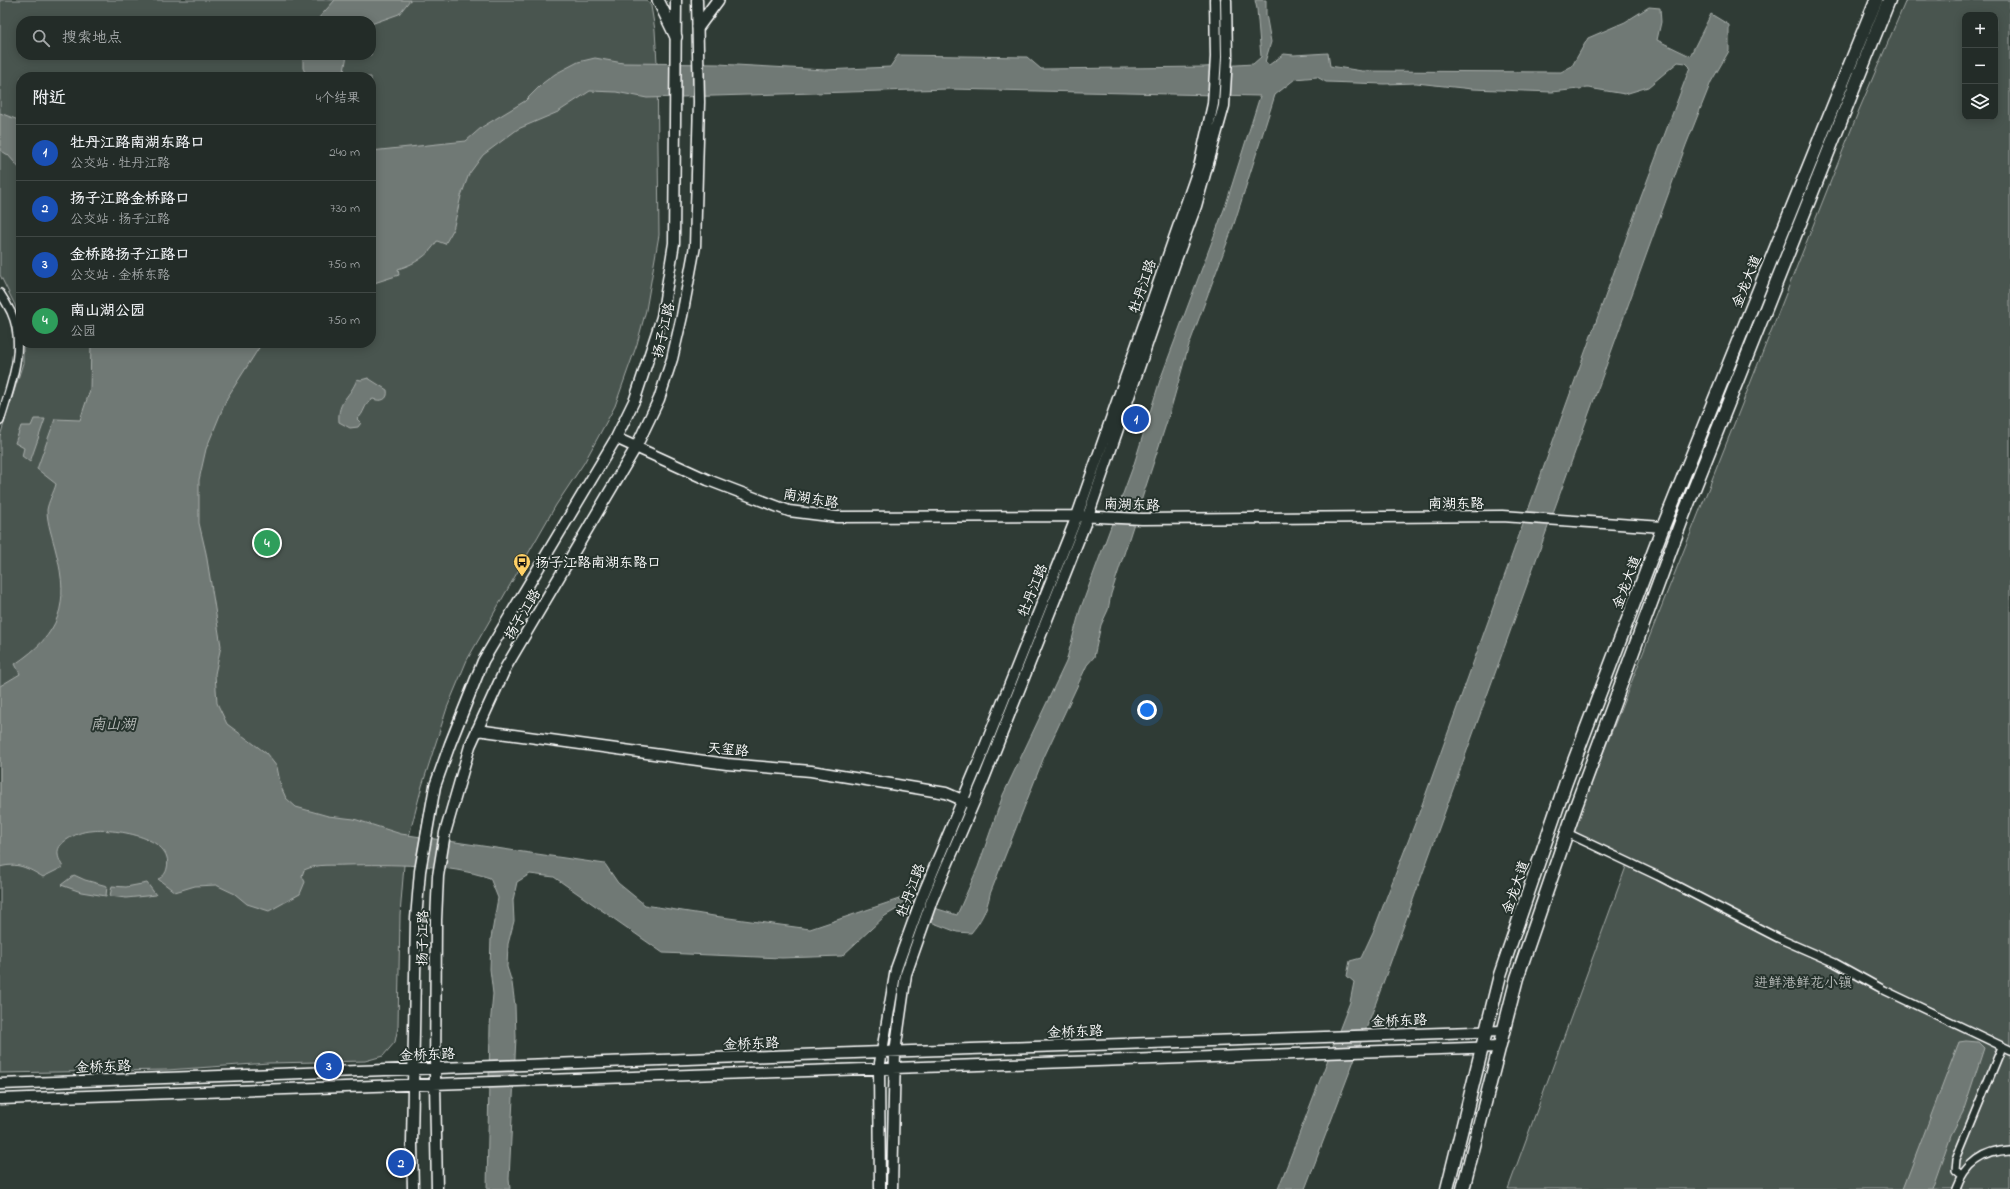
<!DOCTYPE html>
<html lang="zh">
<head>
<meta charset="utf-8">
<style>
  :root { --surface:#232c28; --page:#2f3834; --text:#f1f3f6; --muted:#a3a7a8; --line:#404845; --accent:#ffd166 }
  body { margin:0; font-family:"Indie Flower","LXGW WenKai TC",sans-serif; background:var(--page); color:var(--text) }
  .controls { position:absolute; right:12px; top:12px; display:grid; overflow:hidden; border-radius:8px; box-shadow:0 2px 10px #0003 }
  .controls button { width:36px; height:36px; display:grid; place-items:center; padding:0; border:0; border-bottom:1px solid var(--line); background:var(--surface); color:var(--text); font:20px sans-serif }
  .you { position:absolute; left:1147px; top:710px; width:14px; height:14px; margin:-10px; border:3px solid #fff; border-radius:50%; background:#1a73e8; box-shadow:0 0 0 6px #1a73e833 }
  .badge { display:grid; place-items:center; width:26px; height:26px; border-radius:50%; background:var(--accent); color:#fff; font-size:13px; font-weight:700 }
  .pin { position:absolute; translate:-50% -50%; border:2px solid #fff; box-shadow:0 1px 4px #0006 }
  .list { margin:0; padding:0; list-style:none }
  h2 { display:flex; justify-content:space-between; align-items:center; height:52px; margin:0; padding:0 16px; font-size:17px }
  h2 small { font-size:13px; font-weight:400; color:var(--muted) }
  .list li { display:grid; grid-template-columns:26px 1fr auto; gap:12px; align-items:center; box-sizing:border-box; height:56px; padding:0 16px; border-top:1px solid var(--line) }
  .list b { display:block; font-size:15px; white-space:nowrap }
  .list p { margin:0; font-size:13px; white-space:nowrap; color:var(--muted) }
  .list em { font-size:13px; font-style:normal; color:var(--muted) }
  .icon { flex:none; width:22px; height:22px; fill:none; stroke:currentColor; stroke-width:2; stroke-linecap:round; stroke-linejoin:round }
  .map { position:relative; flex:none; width:2010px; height:1189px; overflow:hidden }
  .search { position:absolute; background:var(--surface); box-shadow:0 2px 10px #0003; left:16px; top:16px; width:360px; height:44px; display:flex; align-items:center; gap:10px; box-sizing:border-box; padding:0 14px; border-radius:16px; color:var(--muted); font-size:15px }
  .panel { position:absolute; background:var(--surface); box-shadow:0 2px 10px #0003; left:16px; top:72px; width:360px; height:276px; border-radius:16px }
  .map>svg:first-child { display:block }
  .green { fill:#4a544f; stroke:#a4aaa7; fill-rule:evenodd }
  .water { fill:#707975; stroke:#a9afac }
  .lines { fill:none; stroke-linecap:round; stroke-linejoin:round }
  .street-casing { stroke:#fff; stroke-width:10 }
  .secondary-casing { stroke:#fff; stroke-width:13 }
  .primary-casing { stroke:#fff; stroke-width:14 }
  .highway-casing { stroke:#fff; stroke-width:15 }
  .street { stroke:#26332d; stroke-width:7 }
  .secondary { stroke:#26332d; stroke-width:10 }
  .primary { stroke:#26332d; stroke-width:11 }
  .highway { stroke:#26332d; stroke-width:12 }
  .labels { text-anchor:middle; stroke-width:4; stroke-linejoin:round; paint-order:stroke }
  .street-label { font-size:14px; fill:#fff; stroke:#26332d }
  .poi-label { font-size:14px; fill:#fff; stroke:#26332d; text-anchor:start }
  .park-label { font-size:14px; fill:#b7bbb9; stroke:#26332d }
  .water-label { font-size:15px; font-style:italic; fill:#b8bcba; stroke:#26332d }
</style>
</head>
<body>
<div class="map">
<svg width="2010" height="1189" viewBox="0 0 2010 1189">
  <rect width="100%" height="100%" fill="#2f3b35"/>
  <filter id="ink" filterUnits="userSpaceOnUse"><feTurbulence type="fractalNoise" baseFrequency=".025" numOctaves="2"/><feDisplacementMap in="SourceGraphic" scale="8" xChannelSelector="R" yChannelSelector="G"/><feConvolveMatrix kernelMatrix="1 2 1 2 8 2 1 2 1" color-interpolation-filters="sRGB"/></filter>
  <g filter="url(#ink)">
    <path class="green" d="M 0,0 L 647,0 L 651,6 L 655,30 L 657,63 L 659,235 L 646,310 L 637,344 L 615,406 L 584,463 L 556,505 L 467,660 L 447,708 L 422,786 L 409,836 L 404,865 L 400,915 L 398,1027 L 395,1042 L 383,1056 L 365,1061 L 269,1063 L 167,1070 L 0,1073 L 0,436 L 23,363 L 23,343 L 371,343 L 371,77 L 21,77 L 21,326 L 15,305 L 0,275 ZM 21,21 L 371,21 L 371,55 L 21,55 Z
      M 1906,0 L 2010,0 L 2010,1189 L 1508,1189 L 1627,864 L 1569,839 L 1859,110 ZM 1965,15 L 1995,15 L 1995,117 L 1965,117 Z"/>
    <path class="water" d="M 335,0 L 410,0 L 399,14 L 371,24 L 371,21 L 316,21 Z
      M 1255,0 L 1266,0 L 1266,14 L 1271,42 L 1265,62 L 1269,65 L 1284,54 L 1294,55 L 1328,53 L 1330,66 L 1362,71 L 1561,72 L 1572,66 L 1588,38 L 1625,22 L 1649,7 L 1660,8 L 1661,22 L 1657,40 L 1690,56 L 1711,14 L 1729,25 L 1729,51 L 1711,82 L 1686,145 L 1374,1008 L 1305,1189 L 1278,1189 L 1350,1002 L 1354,982 L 1347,976 L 1350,961 L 1361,958 L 1373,932 L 1419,813 L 1641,197 L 1690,67 L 1686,63 L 1678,62 L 1648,87 L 1625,94 L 1588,88 L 1552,92 L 1472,89 L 1416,83 L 1384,84 L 1326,82 L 1317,77 L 1295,79 L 1275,95 L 1234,224 L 1188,348 L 1170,412 L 1111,594 L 1108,610 L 1101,625 L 1094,657 L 1087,665 L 1044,757 L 990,894 C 987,910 981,921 971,933 L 957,932 L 897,909 L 885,916 L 842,956 L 782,958 L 663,953 L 554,877 L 530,874 L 517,882 L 513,900 L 514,921 L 508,944 L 507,967 L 512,983 L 515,1005 L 516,1037 L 509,1179 L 510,1189 L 487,1189 L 490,1026 L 493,994 L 490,969 L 491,938 L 498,898 L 490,878 C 448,864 391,864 346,865 C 330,866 320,863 304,870 L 302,876 L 305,882 L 300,894 L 269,911 L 247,904 L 235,894 L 216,885 L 195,886 L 175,892 L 158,879 C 163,877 166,873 167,868 C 175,836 111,828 91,831 C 83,831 74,835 68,839 C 55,847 56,855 63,867 L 43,877 C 28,868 17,862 0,867 L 0,686 L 20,674 L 15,664 C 60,634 70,605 56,552 C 53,539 47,523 47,510 C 48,502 54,492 56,484 L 37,469 L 55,419 L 80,420 L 90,390 L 91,343 L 262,343 L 227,398 L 206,449 L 199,480 L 199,523 L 206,553 L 221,646 L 215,674 L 217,703 L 227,724 L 266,753 L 277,767 L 281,787 L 286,798 L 296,807 L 328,816 L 354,819 L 401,834 L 605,864 L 618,883 L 645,905 L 714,916 L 810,929 L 902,898 L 957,915 L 978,867 L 1003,795 L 1066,662 L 1080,610 L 1134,464 L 1160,380 L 1226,204 L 1260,96 L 949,89 L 647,98 L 616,92 L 590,91 L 558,112 L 518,129 L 483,155 L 469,174 L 461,196 L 453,230 L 445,244 L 437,241 C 428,256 415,264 398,269 L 399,275 L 371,284 L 371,151 L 466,141 L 482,127 L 525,101 L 543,83 L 555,74 L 578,62 L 595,58 L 623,63 L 718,64 L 825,70 L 890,67 L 898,55 L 1027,57 L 1041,69 L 1204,67 L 1253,64 L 1261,57 L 1257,9 Z
      M 303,55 L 347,55 L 343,77 L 307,77 L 303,68 Z
      M 0,113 L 21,121 L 21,170 L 8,155 L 0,150 Z
      M 368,378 L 387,390 C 389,400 381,402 373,399 C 363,404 365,414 357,419 L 361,423 L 358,427 L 350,428 L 339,422 C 337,400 351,397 357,379 L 361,380 Z
      M 34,419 L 45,419 L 30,462 L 22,456 L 24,448 L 15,443 L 21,426 L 31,426 Z
      M 74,875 L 85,880 L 107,886 L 106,896 L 81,892 L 61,885 Z
      M 147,883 L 156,895 L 126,898 L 110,896 L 112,886 L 126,887 Z
      M 1966,1041 L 1978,1042 L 1984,1048 L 1963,1112 L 1951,1135 L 1932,1189 L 1903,1189 L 1959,1042 Z"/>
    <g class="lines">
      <defs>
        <path id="street" d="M 0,293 C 4,299 8,306 11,312 C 27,347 10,387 0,421
          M 1567,833 L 1658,876 L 1778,938 L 1835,963 L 1884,990 L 2010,1050
          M 1961,1176 L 1955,1171 L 1956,1159 L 2002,1047
          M 1956,1189 C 1965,1164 1984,1151 2010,1150"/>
        <path id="secondary" d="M 616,438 L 708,480 L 789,511 L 837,517 L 1077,516 L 1142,519 L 1502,516 L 1663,527
          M 477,730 L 727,764 L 811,771 L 946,793 L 967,802
          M 0,1084 L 882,1052 L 1503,1031
          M 0,1099 L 1499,1047
          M 413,1189 L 412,1144 L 416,919 L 420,871 L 435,786 L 450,744 L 483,661 L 616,438 L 635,399 L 662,317 L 674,243 L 676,0
          M 437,1189 L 435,1084 L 436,920 L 438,876 L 445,833 L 470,746 L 506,667 L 636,447 L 659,399 L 672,359 L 682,316 L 695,246 L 699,102 L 697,0
          M 880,1189 L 879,1069 L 896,969 L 922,897 L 982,754 L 1077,516 L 1199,167 L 1213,104 L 1216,57 L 1215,0
          M 892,1189 L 895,1052 L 906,974 L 932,900 L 983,781 L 1088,516 L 1177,257 L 1196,206 L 1224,106 L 1227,57 L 1226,0"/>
        <path id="primary" d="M 658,0 L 676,37
          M 698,27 L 718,0"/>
        <path id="highway" d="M 1447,1189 L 1500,975 L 1566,782 L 1663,527 L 1876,0
          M 1463,1189 L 1517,978 L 1576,806 L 1684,514 L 1889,0"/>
      </defs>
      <use href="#street" class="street-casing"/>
      <use href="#secondary" class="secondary-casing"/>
      <use href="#primary" class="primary-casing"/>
      <use href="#highway" class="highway-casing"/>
      <use href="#street" class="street"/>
      <use href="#secondary" class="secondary"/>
      <use href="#primary" class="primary"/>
      <use href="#highway" class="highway"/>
    </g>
  </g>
  <defs>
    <symbol id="bus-pin" viewBox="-11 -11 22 30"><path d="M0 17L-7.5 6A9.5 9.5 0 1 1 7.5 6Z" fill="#ffd166" stroke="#26332d"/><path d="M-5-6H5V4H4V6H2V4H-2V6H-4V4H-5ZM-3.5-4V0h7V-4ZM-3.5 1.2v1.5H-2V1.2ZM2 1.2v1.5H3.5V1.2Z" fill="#111"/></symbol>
  </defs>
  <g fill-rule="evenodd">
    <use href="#bus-pin" x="512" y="552" width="20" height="27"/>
  </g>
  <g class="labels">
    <g class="street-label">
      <text transform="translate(1746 281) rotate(-68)" y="5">金龙大道</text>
      <text transform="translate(1142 286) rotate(-71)" y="5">牡丹江路</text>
      <text transform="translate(663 330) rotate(-77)" y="5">扬子江路</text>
      <text transform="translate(811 498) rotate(10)" y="5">南湖东路</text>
      <text x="1456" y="508">南湖东路</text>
      <text transform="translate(1132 504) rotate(2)" y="5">南湖东路</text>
      <text transform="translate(1626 582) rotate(-69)" y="5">金龙大道</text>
      <text transform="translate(1032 590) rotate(-68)" y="5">牡丹江路</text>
      <text transform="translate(522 614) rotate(-59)" y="5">扬子江路</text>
      <text transform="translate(728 749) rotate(5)" y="5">天玺路</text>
      <text transform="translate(1515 887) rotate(-71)" y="5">金龙大道</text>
      <text transform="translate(910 890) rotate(-69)" y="5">牡丹江路</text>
      <text transform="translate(422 938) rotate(-89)" y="5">扬子江路</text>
      <text transform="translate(1399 1020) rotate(-2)" y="5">金桥东路</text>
      <text transform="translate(1075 1031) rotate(-2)" y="5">金桥东路</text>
      <text transform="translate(751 1043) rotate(-2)" y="5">金桥东路</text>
      <text transform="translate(427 1054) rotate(-2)" y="5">金桥东路</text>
      <text transform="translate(103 1066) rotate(-2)" y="5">金桥东路</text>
    </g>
    <g class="poi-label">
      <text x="535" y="567">扬子江路南湖东路口</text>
    </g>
    <g class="park-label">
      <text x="1803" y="987">进鲜港鲜花小镇</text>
    </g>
    <g class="water-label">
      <text x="113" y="729">南山湖</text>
    </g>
  </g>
</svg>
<div class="controls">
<button>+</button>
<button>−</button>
<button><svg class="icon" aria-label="layers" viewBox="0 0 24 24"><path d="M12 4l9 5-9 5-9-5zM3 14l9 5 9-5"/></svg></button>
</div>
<div class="you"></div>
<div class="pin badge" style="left:1136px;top:419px;background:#1a4fb4">1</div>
<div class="pin badge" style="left:401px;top:1163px;background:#1a4fb4">2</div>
<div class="pin badge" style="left:329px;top:1066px;background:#1a4fb4">3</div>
<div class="pin badge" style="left:267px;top:543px;background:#2e9e5b">4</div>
<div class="search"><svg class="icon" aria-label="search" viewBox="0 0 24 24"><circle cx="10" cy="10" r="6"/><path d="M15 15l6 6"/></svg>搜索地点</div>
<section class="panel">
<h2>附近<small>4个结果</small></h2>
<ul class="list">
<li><span class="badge" style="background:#1a4fb4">1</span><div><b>牡丹江路南湖东路口</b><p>公交站 · 牡丹江路</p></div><em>240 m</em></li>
<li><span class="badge" style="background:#1a4fb4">2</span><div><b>扬子江路金桥路口</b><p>公交站 · 扬子江路</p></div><em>730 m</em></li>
<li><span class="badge" style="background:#1a4fb4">3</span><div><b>金桥路扬子江路口</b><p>公交站 · 金桥东路</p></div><em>750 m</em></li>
<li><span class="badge" style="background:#2e9e5b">4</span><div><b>南山湖公园</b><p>公园</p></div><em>750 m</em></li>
</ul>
</section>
</div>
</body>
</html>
